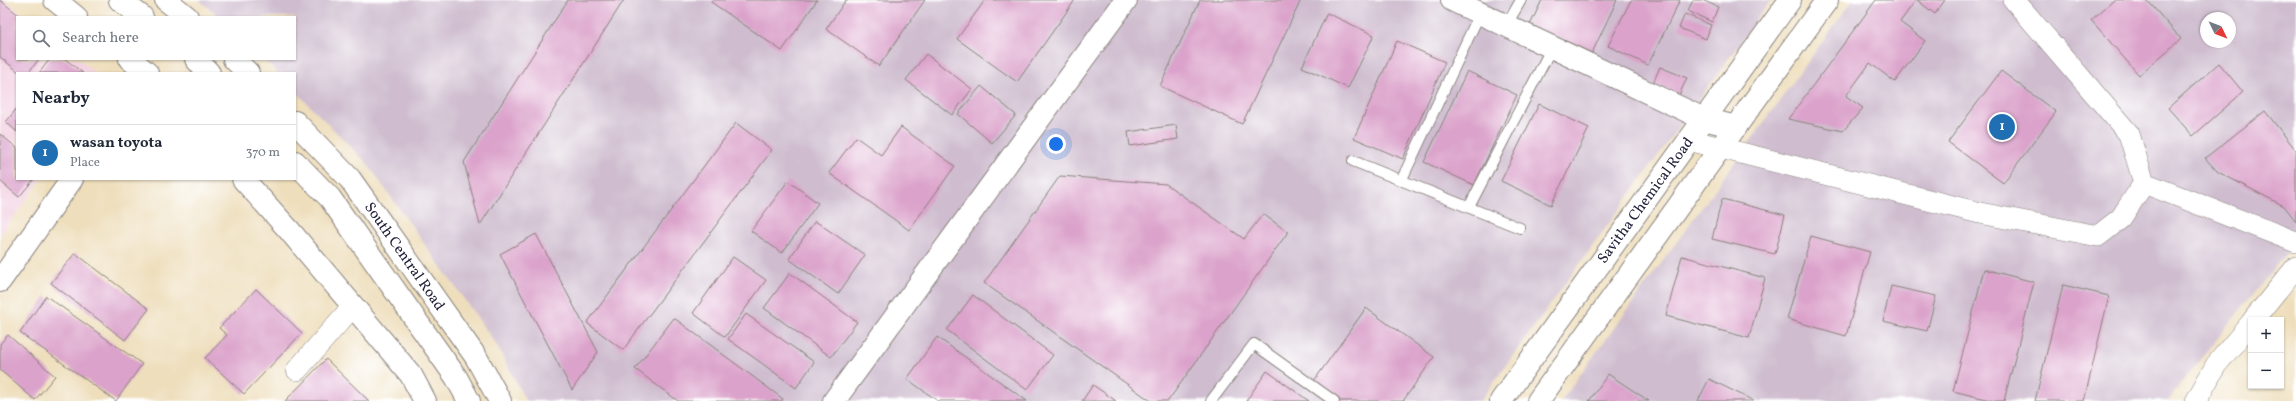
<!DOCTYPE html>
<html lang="en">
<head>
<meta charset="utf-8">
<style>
  :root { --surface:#fff; --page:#f2f2f3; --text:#1f2937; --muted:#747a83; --line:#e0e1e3; --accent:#1f6fb2 }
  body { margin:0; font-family:Vollkorn,serif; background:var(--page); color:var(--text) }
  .controls { position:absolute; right:12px; bottom:12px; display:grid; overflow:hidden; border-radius:0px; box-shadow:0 1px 3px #0004 }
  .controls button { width:36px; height:36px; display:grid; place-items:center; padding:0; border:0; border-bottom:1px solid var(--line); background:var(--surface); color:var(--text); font:20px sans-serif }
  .compass { position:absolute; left:2200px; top:12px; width:36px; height:36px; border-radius:50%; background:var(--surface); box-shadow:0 1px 3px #0004; rotate:133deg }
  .you { position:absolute; left:1056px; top:144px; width:14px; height:14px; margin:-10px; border:3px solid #fff; border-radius:50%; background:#1a73e8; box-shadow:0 0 0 6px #1a73e833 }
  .badge { display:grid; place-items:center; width:26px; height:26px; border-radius:50%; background:var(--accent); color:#fff; font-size:13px; font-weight:700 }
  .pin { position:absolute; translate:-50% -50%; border:2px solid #fff; box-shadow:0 1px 4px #0006 }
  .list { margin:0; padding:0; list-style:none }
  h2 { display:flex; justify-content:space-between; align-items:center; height:52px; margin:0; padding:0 16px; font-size:17px }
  h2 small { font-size:13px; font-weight:400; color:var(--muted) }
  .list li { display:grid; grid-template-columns:26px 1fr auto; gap:12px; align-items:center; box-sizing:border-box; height:56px; padding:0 16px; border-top:1px solid var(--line) }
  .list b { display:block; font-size:15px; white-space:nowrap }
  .list p { margin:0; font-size:13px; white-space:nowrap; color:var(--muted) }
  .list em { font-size:13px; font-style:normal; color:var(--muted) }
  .icon { flex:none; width:22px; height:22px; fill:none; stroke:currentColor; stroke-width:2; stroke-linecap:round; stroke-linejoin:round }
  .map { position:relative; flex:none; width:2296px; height:401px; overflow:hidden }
  .search { position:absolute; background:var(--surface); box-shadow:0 1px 3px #0004; left:16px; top:16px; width:280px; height:44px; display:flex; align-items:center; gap:10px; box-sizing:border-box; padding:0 14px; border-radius:0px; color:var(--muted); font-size:15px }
  .panel { position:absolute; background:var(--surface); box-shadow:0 1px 3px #0004; left:16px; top:72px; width:280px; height:108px; border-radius:0px }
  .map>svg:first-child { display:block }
  .built { fill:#f2cfe0 }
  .industrial { fill:#cfbdcf; fill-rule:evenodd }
  .building { fill:#dba3cb }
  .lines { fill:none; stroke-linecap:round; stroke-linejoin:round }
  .service-casing { stroke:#88807c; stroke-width:12 }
  .minor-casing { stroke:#88807c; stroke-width:22 }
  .tertiary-casing { stroke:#88807c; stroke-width:24 }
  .secondary-casing { stroke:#88807c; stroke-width:24 }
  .service { stroke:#fff; stroke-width:10 }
  .minor { stroke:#fff; stroke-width:21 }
  .tertiary { stroke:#fff; stroke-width:22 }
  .secondary { stroke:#fff; stroke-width:22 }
  .labels { text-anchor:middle; stroke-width:3; stroke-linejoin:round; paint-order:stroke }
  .street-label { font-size:15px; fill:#22223b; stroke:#fff }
</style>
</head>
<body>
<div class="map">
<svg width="2296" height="401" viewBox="0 0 2296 401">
  <rect width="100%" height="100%" fill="#fff"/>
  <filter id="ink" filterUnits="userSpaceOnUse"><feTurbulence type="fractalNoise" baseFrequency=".025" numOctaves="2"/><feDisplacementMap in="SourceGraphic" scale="8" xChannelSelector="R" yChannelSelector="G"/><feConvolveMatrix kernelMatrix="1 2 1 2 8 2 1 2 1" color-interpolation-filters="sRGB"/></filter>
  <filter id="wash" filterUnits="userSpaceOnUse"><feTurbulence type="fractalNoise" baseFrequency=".012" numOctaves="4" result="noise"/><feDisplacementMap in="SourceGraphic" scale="16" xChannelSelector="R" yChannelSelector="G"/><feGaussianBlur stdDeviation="0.9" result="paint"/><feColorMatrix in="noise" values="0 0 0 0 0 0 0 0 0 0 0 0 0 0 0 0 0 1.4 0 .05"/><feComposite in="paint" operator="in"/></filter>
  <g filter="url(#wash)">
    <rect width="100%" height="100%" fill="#eedebc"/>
    <path class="built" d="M 0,0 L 4,0 L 26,17 L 17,17 L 17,59 L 78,59 L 96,73 L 17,73 L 17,179 L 42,179 L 0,235 Z"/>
    <path class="industrial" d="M 199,0 L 1771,0 L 1480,401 L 526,401 L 496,344 L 366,162 L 295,91 L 295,73 L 277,73 L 264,59 L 295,59 L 295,17 L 220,17 Z
      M 1853,0 L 2296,0 L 2296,241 L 2167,401 L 1561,401 ZM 2206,18 L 2230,18 L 2230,42 L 2206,42 Z"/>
    <g id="blocks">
      <path class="building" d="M 0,0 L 21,17 L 17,17 L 17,59 L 39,59 L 28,73 L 20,73 L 0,57 Z
        M 568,0 L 624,0 L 480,225 L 464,162 Z
        M 712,0 L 817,0 L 782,51 L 711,2 Z
        M 846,0 L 925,0 L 879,66 L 826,29 Z
        M 985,0 L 1075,0 L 1017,82 L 957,39 Z
        M 1200,0 L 1301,0 L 1242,124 L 1160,86 Z
        M 1542,0 L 1617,0 L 1592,53 L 1530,25 Z
        M 1631,0 L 1680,0 L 1648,65 L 1608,46 Z
        M 1693,0 L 1702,0 L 1718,7 L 1712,22 L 1688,11 Z
        M 1876,0 L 1916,0 L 1900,22 L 1925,41 L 1895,82 L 1870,63 L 1846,96 L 1863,108 L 1843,131 L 1788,119 Z
        M 1917,0 L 1945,0 L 1935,14 Z
        M 2114,0 L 2147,0 L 2181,39 L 2139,75 L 2091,20 Z
        M 1327,13 L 1374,35 L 1348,88 L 1302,67 Z
        M 1685,14 L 1711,25 L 1706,39 L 1679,28 Z
        M 1397,41 L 1445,62 L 1403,159 L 1354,138 Z
        M 926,54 L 972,89 L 952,115 L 906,80 Z
        M 50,59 L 65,59 L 83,73 L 39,73 Z
        M 2219,63 L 2243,92 L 2193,136 L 2168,108 Z
        M 1660,67 L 1687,78 L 1679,95 L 1653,83 Z
        M 1467,71 L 1517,95 L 1474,185 L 1424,162 Z
        M 2001,71 L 2056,112 L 2003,183 L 1948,142 Z
        M 981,86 L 1016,115 L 992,143 L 958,114 Z
        M 1539,104 L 1589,128 L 1551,205 L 1501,181 Z
        M 17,108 L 17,132 L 6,122 Z
        M 2265,111 L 2296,150 L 2296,221 L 2284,206 L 2218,172 L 2205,158 Z
        M 736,123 L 772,150 L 623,350 L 587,323 Z
        M 1176,125 L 1178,139 L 1130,146 L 1128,132 Z
        M 901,127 L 955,166 L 909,230 L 829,173 L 856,137 L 881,155 Z
        M 0,134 L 17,148 L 17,179 L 34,179 L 19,197 L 0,181 Z
        M 1060,176 L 1166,184 L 1244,239 L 1263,214 L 1288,232 L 1168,401 L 1151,401 L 984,283 Z
        M 788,181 L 818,203 L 782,253 L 751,231 Z
        M 1722,199 L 1785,215 L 1775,254 L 1712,239 Z
        M 815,221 L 865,255 L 838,294 L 789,259 Z
        M 536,234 L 598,352 L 572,390 L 500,254 Z
        M 1811,236 L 1870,252 L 1846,336 L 1787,319 Z
        M 75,253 L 149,309 L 125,340 L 51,283 Z
        M 1682,256 L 1765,278 L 1749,338 L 1666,316 Z
        M 733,257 L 766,280 L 725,337 L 693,313 Z
        M 1984,269 L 2034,282 L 2004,401 L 1994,401 L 1953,391 Z
        M 790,273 L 857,322 L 831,357 L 764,308 Z
        M 2063,285 L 2109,296 L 2084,401 L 2035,401 Z
        M 1891,286 L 1936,296 L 1927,331 L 1883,321 Z
        M 256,289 L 302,333 L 244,394 L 205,358 L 227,335 L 219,328 Z
        M 973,295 L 1053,355 L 1027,390 L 947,330 Z
        M 46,296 L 142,364 L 116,401 L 20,333 Z
        M 1366,308 L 1434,357 L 1403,401 L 1334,401 L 1311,385 Z
        M 746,314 L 814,362 L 796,388 L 728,339 Z
        M 674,318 L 783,399 L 782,401 L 678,401 L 635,369 Z
        M 8,335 L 55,376 L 35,400 L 0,370 L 0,344 Z
        M 937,337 L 1027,401 L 938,401 L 907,379 Z
        M 326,359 L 369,401 L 285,401 Z
        M 1267,371 L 1309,401 L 1246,401 Z
        M 1608,374 L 1649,401 L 1589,401 Z
        M 1709,379 L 1754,401 L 1698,401 Z
        M 1093,385 L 1116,401 L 1082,401 Z"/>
    </g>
  </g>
  <g filter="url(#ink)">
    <use href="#blocks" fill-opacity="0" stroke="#88807c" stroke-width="1"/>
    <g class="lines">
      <defs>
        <path id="service" d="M 1506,26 L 1521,0
          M 1353,161 L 1520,228
          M 1402,179 L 1480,13
          M 1469,207 L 1552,47
          M 1211,401 L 1254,344 L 1334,401"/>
        <path id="minor" d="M 1689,140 L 1980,213 L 2098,236 L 2121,218 L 2144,183 L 2129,134 L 2014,0
          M 2144,183 L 2296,242
          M 2253,320 L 2296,267
          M 297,370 L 353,306
          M 2196,401 L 2216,365 L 2251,323"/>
        <path id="tertiary" d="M 55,0 L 76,17
          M 1452,0 L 1704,119 L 1736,127
          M 130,59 L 147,73
          M 243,179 L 289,230 L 411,375 L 425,401
          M 0,281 L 72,179
          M 834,401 L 1126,0"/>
        <path id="secondary" d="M 120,0 L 142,17
          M 166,0 L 187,17
          M 196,59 L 209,73
          M 234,59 L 248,73
          M 295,122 L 350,179 L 476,357 L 500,401
          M 295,162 L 330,198 L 456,377 L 469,401
          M 1501,401 L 1790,0
          M 1538,401 L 1827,0"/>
      </defs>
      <use href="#service" class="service-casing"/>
      <use href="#minor" class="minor-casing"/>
      <use href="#tertiary" class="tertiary-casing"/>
      <use href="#secondary" class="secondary-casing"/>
      <use href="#service" class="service"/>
      <use href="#minor" class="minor"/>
      <use href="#tertiary" class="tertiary"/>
      <use href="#secondary" class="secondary"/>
    </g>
  </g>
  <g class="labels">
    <g class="street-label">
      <text transform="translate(1645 200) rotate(-54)" y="5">Savitha Chemical Road</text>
      <text transform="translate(405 256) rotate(55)" y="5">South Central Road</text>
    </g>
  </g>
</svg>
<div class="controls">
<button>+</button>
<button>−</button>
</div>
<svg class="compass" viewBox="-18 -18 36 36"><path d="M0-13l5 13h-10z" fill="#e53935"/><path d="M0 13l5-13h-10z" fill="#747a83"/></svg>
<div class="you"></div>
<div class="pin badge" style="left:2002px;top:127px">1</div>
<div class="search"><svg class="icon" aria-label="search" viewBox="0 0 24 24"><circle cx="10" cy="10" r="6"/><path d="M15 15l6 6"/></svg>Search here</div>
<section class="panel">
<h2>Nearby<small></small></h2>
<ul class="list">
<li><span class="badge">1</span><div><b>wasan toyota</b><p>Place</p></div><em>370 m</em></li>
</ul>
</section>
</div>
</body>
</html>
